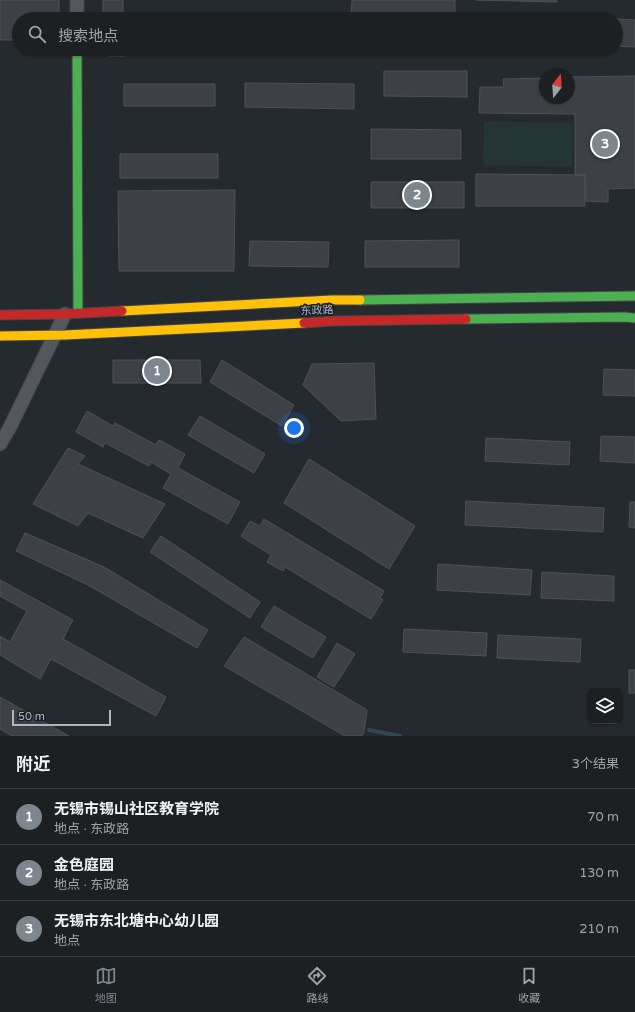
<!DOCTYPE html>
<html lang="zh">
<head>
<meta charset="utf-8">
<style>
  :root { --surface:#1c2023; --page:#25282b; --text:#f1f3f6; --muted:#a0a3a6; --line:#3a3e41; --accent:#7d868f }
  body { margin:0; font-family:"Varela Round","Noto Sans SC",sans-serif; background:var(--page); color:var(--text) }
  .controls { position:absolute; right:12px; bottom:12px; display:grid; overflow:hidden; border-radius:8px; box-shadow:0 1px 3px #0004 }
  .controls button { width:36px; height:36px; display:grid; place-items:center; padding:0; border:0; border-bottom:1px solid var(--line); background:var(--surface); color:var(--text); font:20px sans-serif }
  .compass { position:absolute; left:539px; top:68px; width:36px; height:36px; border-radius:50%; background:var(--surface); box-shadow:0 1px 3px #0004; rotate:17deg }
  .scale { position:absolute; left:12px; bottom:10px; width:99px; box-sizing:border-box; padding-left:4px; border:2px solid #adb7c2; border-top:0; font-size:11px; line-height:14px; white-space:nowrap; color:#adb7c2; -webkit-text-stroke:3px #192129; paint-order:stroke }
  .you { position:absolute; left:294px; top:428px; width:14px; height:14px; margin:-10px; border:3px solid #fff; border-radius:50%; background:#1a73e8; box-shadow:0 0 0 6px #1a73e833 }
  .badge { display:grid; place-items:center; width:26px; height:26px; border-radius:50%; background:var(--accent); color:#fff; font-size:13px; font-weight:700 }
  .pin { position:absolute; translate:-50% -50%; border:2px solid #fff; box-shadow:0 1px 4px #0006 }
  .list { margin:0; padding:0; list-style:none }
  h2 { display:flex; justify-content:space-between; align-items:center; height:52px; margin:0; padding:0 16px; font-size:17px }
  h2 small { font-size:13px; font-weight:400; color:var(--muted) }
  .list li { display:grid; grid-template-columns:26px 1fr auto; gap:12px; align-items:center; box-sizing:border-box; height:56px; padding:0 16px; border-top:1px solid var(--line) }
  .list b { display:block; font-size:15px; white-space:nowrap }
  .list p { margin:0; font-size:13px; white-space:nowrap; color:var(--muted) }
  .list em { font-size:13px; font-style:normal; color:var(--muted) }
  .icon { flex:none; width:22px; height:22px; fill:none; stroke:currentColor; stroke-width:2; stroke-linecap:round; stroke-linejoin:round }
  .map { position:relative; flex:none; width:635px; height:736px; overflow:hidden }
  .search { position:absolute; background:var(--surface); box-shadow:0 1px 3px #0004; left:12px; right:12px; top:12px; height:44px; display:flex; align-items:center; gap:10px; box-sizing:border-box; padding:0 14px; border-radius:22px; color:var(--muted); font-size:15px }
  .sheet { height:220px; background:var(--surface) }
  nav { display:flex; justify-content:space-around; align-items:center; box-sizing:border-box; height:56px; border-top:1px solid var(--line); background:var(--surface); font-size:11px; color:var(--muted) }
  nav a { display:grid; justify-items:center; gap:2px }
  nav .on { color:var(--accent) }
  .map>svg:first-child { display:block }
  .green { fill:#233535 }
  .lines { fill:none; stroke-linecap:round; stroke-linejoin:round }
  .stream { stroke:#334557; stroke-width:4 }
  .building { fill:#3d4146; stroke:#4c5258 }
  .street-casing { stroke:#42464a; stroke-width:15 }
  .fast-casing { stroke:#42464a; stroke-width:11 }
  .slow-casing { stroke:#42464a; stroke-width:11 }
  .jam-casing { stroke:#42464a; stroke-width:11 }
  .street { stroke:#54585e; stroke-width:13 }
  .fast { stroke:#4caf50; stroke-width:9 }
  .slow { stroke:#ffc107; stroke-width:9 }
  .jam { stroke:#c62828; stroke-width:9 }
  .labels { text-anchor:middle; stroke-width:3.5; stroke-linejoin:round; paint-order:stroke }
  .street-label { font-size:11px; fill:#adb7c2; stroke:#192129 }
</style>
</head>
<body>
<div class="map">
<svg width="635" height="736" viewBox="0 0 635 736">
  <rect width="100%" height="100%" fill="#252a2f"/>
  <path class="green" d="M 484,121 L 573,123 L 572,167 L 483,165 Z"/>
  <g class="lines">
    <path class="stream" d="M 369,730 L 400,736"/>
  </g>
  <path class="building" d="M 0,0 L 59,0 L 59,19 L 19,19 L 19,40 L 0,40 Z
    M 103,0 L 123,0 L 123,19 L 103,19 Z
    M 352,0 L 455,0 L 455,17 L 593,19 L 351,19 Z
    M 476,0 L 557,0 L 557,2 Z
    M 616,19 L 635,20 L 635,47 L 616,46 Z
    M 108,49 L 126,49 L 126,56 L 108,56 Z
    M 349,49 L 475,49 L 474,54 L 349,54 Z
    M 384,71 L 467,71 L 467,97 L 384,96 Z
    M 635,76 L 635,188 L 608,189 L 608,202 L 586,201 L 585,175 L 575,175 L 575,114 L 479,113 L 480,87 L 504,87 L 503,79 L 545,78 L 545,98 L 569,98 L 569,77 Z
    M 245,83 L 354,84 L 354,109 L 245,107 Z
    M 124,84 L 215,84 L 215,106 L 124,106 Z
    M 371,129 L 461,130 L 461,159 L 371,159 Z
    M 120,154 L 218,154 L 218,178 L 120,178 Z
    M 476,174 L 585,175 L 585,206 L 476,206 Z
    M 371,182 L 464,182 L 464,208 L 371,208 Z
    M 235,190 L 234,271 L 119,271 L 118,191 Z
    M 459,240 L 459,267 L 365,267 L 365,241 Z
    M 250,241 L 329,242 L 328,267 L 249,266 Z
    M 113,360 L 200,360 L 201,383 L 113,383 Z
    M 222,360 L 294,405 L 282,426 L 210,382 Z
    M 374,363 L 376,419 L 341,421 L 303,385 L 312,364 Z
    M 604,369 L 635,370 L 635,396 L 603,395 Z
    M 87,411 L 113,426 L 115,423 L 156,445 L 159,440 L 185,454 L 178,468 L 240,502 L 228,524 L 163,488 L 171,474 L 151,462 L 149,466 L 105,443 L 103,447 L 76,432 Z
    M 200,416 L 265,454 L 254,473 L 188,435 Z
    M 601,436 L 635,437 L 635,463 L 600,461 Z
    M 486,438 L 570,442 L 569,465 L 485,461 Z
    M 68,448 L 85,456 L 78,464 L 165,504 L 143,538 L 88,513 L 78,526 L 33,504 Z
    M 309,459 L 415,526 L 389,569 L 284,503 Z
    M 466,501 L 604,508 L 603,532 L 465,525 Z
    M 630,502 L 635,502 L 635,528 L 629,527 Z
    M 264,519 L 384,591 L 380,598 L 383,600 L 371,619 L 285,567 L 283,571 L 267,562 L 271,555 L 241,536 L 250,521 L 260,526 Z
    M 25,533 L 104,567 L 208,630 L 197,648 L 88,585 L 16,551 Z
    M 161,536 L 260,602 L 250,618 L 150,552 Z
    M 438,564 L 532,570 L 530,595 L 437,590 Z
    M 542,572 L 614,576 L 614,601 L 541,598 Z
    M 0,580 L 73,620 L 63,639 L 166,697 L 156,716 L 51,659 L 40,679 L 0,655 L 0,636 L 10,642 L 27,611 L 0,596 Z
    M 274,606 L 326,637 L 313,658 L 261,627 Z
    M 404,629 L 487,633 L 486,656 L 403,652 Z
    M 498,635 L 581,639 L 580,662 L 497,658 Z
    M 244,637 L 367,710 L 364,732 L 362,736 L 345,736 L 224,666 Z
    M 337,643 L 355,654 L 334,687 L 317,677 Z
    M 629,670 L 635,670 L 635,693 L 629,693 Z
    M 0,697 L 69,736 L 12,736 L 0,729 Z"/>
  <g class="lines">
    <defs>
      <path id="street" d="M 77,0 L 77,19
        M 0,444 L 9,429 L 65,314"/>
      <path id="fast" d="M 77,49 L 78,313
        M 360,300 L 635,296
        M 466,319 L 625,317 L 635,318"/>
      <path id="slow" d="M 122,311 L 332,300 L 360,300
        M 0,336 L 65,335 L 304,323"/>
      <path id="jam" d="M 0,315 L 65,314 L 122,311
        M 304,323 L 333,321 L 466,319"/>
    </defs>
    <use href="#street" class="street-casing"/>
    <use href="#fast" class="fast-casing"/>
    <use href="#slow" class="slow-casing"/>
    <use href="#jam" class="jam-casing"/>
    <use href="#street" class="street"/>
    <use href="#fast" class="fast"/>
    <use href="#slow" class="slow"/>
    <use href="#jam" class="jam"/>
  </g>
  <g class="labels">
    <g class="street-label">
      <text transform="translate(317 310) rotate(-3)" y="4">东政路</text>
    </g>
  </g>
</svg>
<div class="controls">
<button><svg class="icon" aria-label="layers" viewBox="0 0 24 24"><path d="M12 4l9 5-9 5-9-5zM3 14l9 5 9-5"/></svg></button>
</div>
<svg class="compass" viewBox="-18 -18 36 36"><path d="M0-13l5 13h-10z" fill="#e53935"/><path d="M0 13l5-13h-10z" fill="#a0a3a6"/></svg>
<div class="scale">50 m</div>
<div class="you"></div>
<div class="pin badge" style="left:157px;top:371px">1</div>
<div class="pin badge" style="left:417px;top:195px">2</div>
<div class="pin badge" style="left:605px;top:144px">3</div>
<div class="search"><svg class="icon" aria-label="search" viewBox="0 0 24 24"><circle cx="10" cy="10" r="6"/><path d="M15 15l6 6"/></svg>搜索地点</div>
</div>
<section class="sheet">
<h2>附近<small>3个结果</small></h2>
<ul class="list">
<li><span class="badge">1</span><div><b>无锡市锡山社区教育学院</b><p>地点 · 东政路</p></div><em>70 m</em></li>
<li><span class="badge">2</span><div><b>金色庭园</b><p>地点 · 东政路</p></div><em>130 m</em></li>
<li><span class="badge">3</span><div><b>无锡市东北塘中心幼儿园</b><p>地点</p></div><em>210 m</em></li>
</ul>
</section>
<nav>
<a class="on"><svg class="icon" aria-label="map" viewBox="0 0 24 24"><path d="M3 6l6-2 6 2 6-2v14l-6 2-6-2-6 2zM9 4v14M15 6v14"/></svg>地图</a>
<a><svg class="icon" aria-label="directions" viewBox="0 0 24 24"><path d="M12 3l9 9-9 9-9-9zM9 14v-3h6M13 9l2 2-2 2"/></svg>路线</a>
<a><svg class="icon" aria-label="saved" viewBox="0 0 24 24"><path d="M7 4h10v16l-5-4-5 4z"/></svg>收藏</a>
</nav>
</body>
</html>
